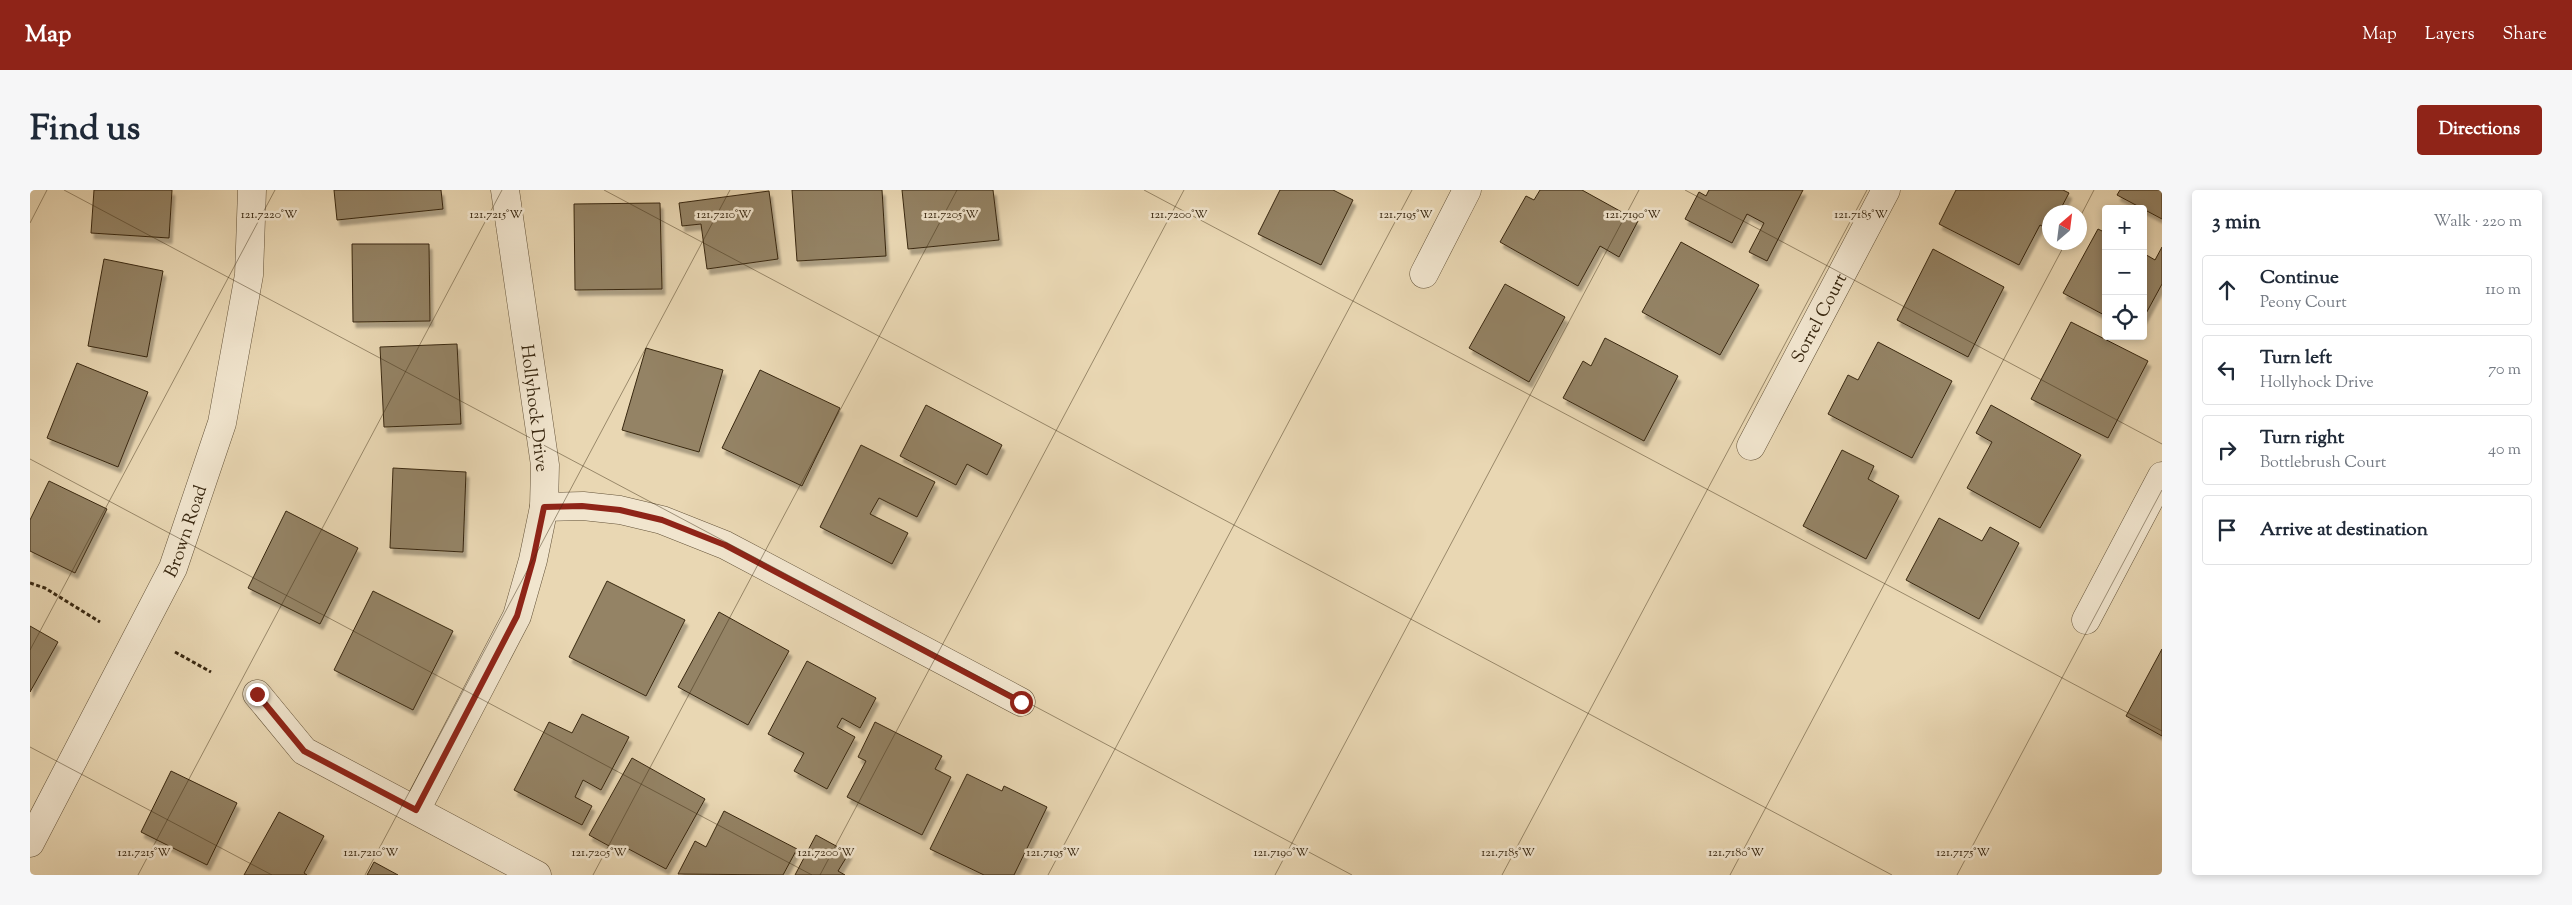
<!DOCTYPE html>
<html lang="en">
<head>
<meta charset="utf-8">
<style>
  :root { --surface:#fff; --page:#f6f6f7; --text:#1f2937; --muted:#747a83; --line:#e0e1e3; --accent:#8f2418 }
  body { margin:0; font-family:"Sorts Mill Goudy",serif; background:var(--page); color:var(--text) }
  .controls { position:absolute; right:15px; top:15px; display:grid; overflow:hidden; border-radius:5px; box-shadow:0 2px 8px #0003 }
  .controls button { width:45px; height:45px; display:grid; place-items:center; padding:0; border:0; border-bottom:1px solid var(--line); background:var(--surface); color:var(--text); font:25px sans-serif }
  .compass { position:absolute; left:2012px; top:15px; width:45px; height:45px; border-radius:50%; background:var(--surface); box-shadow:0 2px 8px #0003; rotate:28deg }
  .stop { position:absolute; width:15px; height:15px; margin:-11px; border:4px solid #8f2418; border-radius:50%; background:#fff }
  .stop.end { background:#8f2418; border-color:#fff; box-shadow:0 1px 5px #0008 }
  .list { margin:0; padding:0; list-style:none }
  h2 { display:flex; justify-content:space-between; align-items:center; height:65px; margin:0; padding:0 20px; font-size:21px }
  h2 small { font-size:16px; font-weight:400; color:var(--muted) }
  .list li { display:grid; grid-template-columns:32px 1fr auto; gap:15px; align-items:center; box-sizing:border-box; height:70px; margin:0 10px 10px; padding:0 10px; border:1px solid var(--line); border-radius:5px }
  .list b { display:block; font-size:19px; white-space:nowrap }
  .list p { margin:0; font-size:16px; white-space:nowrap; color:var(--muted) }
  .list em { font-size:16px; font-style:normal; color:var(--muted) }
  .icon { flex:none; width:28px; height:28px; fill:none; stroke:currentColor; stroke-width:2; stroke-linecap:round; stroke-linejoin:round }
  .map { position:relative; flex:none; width:2132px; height:685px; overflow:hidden; border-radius:5px }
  header { display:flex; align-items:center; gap:30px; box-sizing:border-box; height:70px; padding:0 25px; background:var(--accent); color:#fff }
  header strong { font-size:24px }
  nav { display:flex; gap:28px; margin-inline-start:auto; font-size:18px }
  .intro { display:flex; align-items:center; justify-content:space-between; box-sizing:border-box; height:120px; padding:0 30px }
  h1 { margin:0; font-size:35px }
  .button { padding:12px 22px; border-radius:5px; background:var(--accent); color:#fff; font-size:18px; font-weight:700 }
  main { display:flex; gap:30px; padding:0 30px }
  aside { flex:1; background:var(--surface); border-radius:5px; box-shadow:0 2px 8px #0003 }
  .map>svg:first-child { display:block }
  .building { fill:#948365; stroke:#382710; filter:url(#shadow) }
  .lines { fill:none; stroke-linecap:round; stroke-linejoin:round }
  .minor-casing { stroke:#645339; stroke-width:29 }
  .path { stroke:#382710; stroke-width:3; stroke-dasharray:4 2.5; stroke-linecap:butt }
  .minor { stroke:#f1e5ce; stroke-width:28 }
  .route { stroke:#8f2418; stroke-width:6 }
  .ticks { fill:none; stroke:#382710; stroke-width:1; stroke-opacity:0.45 }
  .labels { text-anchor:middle; stroke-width:5; stroke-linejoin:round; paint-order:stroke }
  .street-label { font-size:18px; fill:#382710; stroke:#f1e5ce }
  .ticks-label { font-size:12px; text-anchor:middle; fill:#382710; stroke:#f1e5ce; stroke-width:5; stroke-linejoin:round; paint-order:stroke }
</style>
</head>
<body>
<header>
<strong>Map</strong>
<nav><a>Map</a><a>Layers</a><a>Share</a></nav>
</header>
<div class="intro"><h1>Find us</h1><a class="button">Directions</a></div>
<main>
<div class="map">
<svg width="2132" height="685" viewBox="0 0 2132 685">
  <defs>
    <filter id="shadow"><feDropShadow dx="3" dy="5.5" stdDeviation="1" flood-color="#0004"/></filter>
  </defs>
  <rect width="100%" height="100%" fill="#e9d7b3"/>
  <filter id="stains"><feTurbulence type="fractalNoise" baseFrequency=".004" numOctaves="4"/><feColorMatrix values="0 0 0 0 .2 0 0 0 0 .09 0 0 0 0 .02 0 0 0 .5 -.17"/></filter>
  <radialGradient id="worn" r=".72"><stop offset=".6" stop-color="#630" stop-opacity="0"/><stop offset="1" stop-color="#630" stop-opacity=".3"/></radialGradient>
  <path class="building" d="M 64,0 L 142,0 L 139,48 L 61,43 Z
    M 304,0 L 411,0 L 413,19 L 307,30 Z
    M 762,0 L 852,0 L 856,66 L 767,71 Z
    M 872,0 L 963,0 L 969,50 L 878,59 Z
    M 1250,0 L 1303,0 L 1323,10 L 1291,75 L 1228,44 Z
    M 1510,0 L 1552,0 L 1608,31 L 1589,67 L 1570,56 L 1548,96 L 1470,52 L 1496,6 L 1504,10 Z
    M 1679,0 L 1773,0 L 1737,71 L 1719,62 L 1734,33 L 1717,24 L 1702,53 L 1655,29 L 1669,2 L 1676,6 Z
    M 1926,0 L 2033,0 L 2039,3 L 2029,22 L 2020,22 L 2020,40 L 2010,35 L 1989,75 L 1909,34 Z
    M 2090,0 L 2132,0 L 2132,29 L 2087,5 Z
    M 739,1 L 748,69 L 677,79 L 671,34 L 652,36 L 649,13 Z
    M 630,13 L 632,99 L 545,100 L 544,14 Z
    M 2068,39 L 2076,43 L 2076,126 L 2033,103 Z
    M 1651,52 L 1729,95 L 1690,165 L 1612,122 Z
    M 322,54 L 399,54 L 400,131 L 323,132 Z
    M 2132,57 L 2132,94 L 2113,129 L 2113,63 L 2125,70 Z
    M 1903,59 L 1974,97 L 1938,167 L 1867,130 Z
    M 74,69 L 133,81 L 117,167 L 58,156 Z
    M 1475,94 L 1535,127 L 1499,192 L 1439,158 Z
    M 2041,132 L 2118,171 L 2078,248 L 2001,209 Z
    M 1575,148 L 1648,186 L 1614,251 L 1533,208 L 1553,171 L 1561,176 Z
    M 1848,152 L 1922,191 L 1882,268 L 1798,224 L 1818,185 L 1828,190 Z
    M 427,154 L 431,234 L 354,237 L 350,157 Z
    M 616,158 L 693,180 L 669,262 L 592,240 Z
    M 47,173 L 118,202 L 88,277 L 17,248 Z
    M 730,180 L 810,218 L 772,296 L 692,258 Z
    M 896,215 L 972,255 L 957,285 L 937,274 L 926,295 L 870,266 Z
    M 1961,215 L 2051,265 L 2010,338 L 1937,298 L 1962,252 L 1946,243 Z
    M 831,255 L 905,292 L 887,327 L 849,308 L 840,324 L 878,343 L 862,374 L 790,337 Z
    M 1812,260 L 1844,276 L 1838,289 L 1869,306 L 1836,369 L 1773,336 Z
    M 363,278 L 436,282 L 433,362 L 360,358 Z
    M 19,291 L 77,319 L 45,383 L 0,361 L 0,330 Z
    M 256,321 L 328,358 L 290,434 L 218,398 Z
    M 1909,328 L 1952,351 L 1960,337 L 1989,353 L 1949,429 L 1876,390 Z
    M 577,391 L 655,430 L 616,506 L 539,467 Z
    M 343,401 L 423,441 L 383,520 L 304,480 Z
    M 689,422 L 759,461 L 718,535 L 648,497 Z
    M 0,436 L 28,452 L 0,502 Z
    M 2132,459 L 2132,546 L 2096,526 Z
    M 777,471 L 846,508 L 830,538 L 812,528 L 807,537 L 825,547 L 797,599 L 764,581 L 774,563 L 738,544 Z
    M 552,524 L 599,547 L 571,600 L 553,590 L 545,607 L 562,616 L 552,635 L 484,600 L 519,532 L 542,543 Z
    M 845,532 L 912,566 L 905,579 L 921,587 L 892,645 L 817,607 L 836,571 L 828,567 Z
    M 602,568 L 675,609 L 636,679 L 593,656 L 590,662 L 559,645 Z
    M 141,581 L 207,613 L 177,675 L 111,642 Z
    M 937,584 L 972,601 L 974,596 L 1017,617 L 984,685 L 954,685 L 900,659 Z
    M 694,621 L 767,659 L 753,685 L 648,684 L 665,651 L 676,657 Z
    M 249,622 L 294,646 L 274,683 L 277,685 L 214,685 Z
    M 786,645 L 819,663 L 808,681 L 815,685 L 765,685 Z
    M 344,672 L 368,685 L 337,685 Z"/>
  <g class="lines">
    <defs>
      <g id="minor">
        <path d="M 1394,84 L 1437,0"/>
        <path id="s1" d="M 1721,256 L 1856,0"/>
        <path d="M 514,317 L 553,316 L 590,320 L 632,330 L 695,355 L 991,512"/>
        <path d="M 2056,430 L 2132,286"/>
        <path d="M 227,504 L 274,561 L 507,685"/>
        <path d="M 386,620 L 487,426 L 503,370 L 514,317 L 515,275 L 475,0"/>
        <path id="s2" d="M 0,653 L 143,378 L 192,233 L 219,85 L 222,0"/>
      </g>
    </defs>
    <use href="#minor" class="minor-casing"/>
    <path class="path" d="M 0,393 L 15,398 L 70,432
      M 145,462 L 181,482"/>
    <use href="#minor" class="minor"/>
  </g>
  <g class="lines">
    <path class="route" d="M 227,504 L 274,561 L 386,620 L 487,426 L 503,370 L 514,317 L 552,316 L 590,320 L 632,330 L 695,355 L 991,512"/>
  </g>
  <path class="ticks" d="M 34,0 L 1322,685M 574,0 L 1862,685M 1114,0 L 2132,541M 1655,0 L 2132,254M 2050,27 L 2064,0M 0,33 L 17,0M 0,269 L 782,685M 0,460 L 245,0M 0,557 L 242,685M 108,685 L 472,0M 335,685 L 700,0M 563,685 L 927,0M 790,685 L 1154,0M 1018,685 L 1382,0M 1245,685 L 1609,0M 1472,685 L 1837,0M 1700,685 L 2036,52M 1927,685 L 2132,300"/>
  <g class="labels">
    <g class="street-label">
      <text dy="6" stroke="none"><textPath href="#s1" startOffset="145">Sorrel Court</textPath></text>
      <text transform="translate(505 218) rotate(83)" y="6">Hollyhock Drive</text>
      <text dy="6" stroke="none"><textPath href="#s2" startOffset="349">Brown Road</textPath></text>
    </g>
  </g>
  <g class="ticks-label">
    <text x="239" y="28">121.7220°W</text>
    <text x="466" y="28">121.7215°W</text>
    <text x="694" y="28">121.7210°W</text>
    <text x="1603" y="28">121.7190°W</text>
    <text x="1831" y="28">121.7185°W</text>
    <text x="921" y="28">121.7205°W</text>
    <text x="1149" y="28">121.7200°W</text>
    <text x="1376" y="28">121.7195°W</text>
    <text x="114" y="666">121.7215°W</text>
    <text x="341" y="666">121.7210°W</text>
    <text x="569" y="666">121.7205°W</text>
    <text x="796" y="666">121.7200°W</text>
    <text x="1023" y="666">121.7195°W</text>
    <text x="1251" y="666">121.7190°W</text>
    <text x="1478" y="666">121.7185°W</text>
    <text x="1706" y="666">121.7180°W</text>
    <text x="1933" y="666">121.7175°W</text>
  </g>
  <rect width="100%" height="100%" filter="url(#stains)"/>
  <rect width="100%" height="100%" fill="url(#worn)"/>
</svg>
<div class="controls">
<button>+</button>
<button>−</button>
<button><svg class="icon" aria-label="locate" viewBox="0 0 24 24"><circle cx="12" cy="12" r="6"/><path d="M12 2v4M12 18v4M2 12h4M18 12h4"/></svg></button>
</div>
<svg class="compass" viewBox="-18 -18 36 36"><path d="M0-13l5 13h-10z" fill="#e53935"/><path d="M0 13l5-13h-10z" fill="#747a83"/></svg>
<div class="stop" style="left:991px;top:512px"></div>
<div class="stop end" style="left:227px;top:504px"></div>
</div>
<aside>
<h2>3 min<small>Walk · 220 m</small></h2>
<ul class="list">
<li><svg class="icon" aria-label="ahead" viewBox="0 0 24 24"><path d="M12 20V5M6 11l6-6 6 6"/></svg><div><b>Continue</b><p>Peony Court</p></div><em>110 m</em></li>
<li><svg class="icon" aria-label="left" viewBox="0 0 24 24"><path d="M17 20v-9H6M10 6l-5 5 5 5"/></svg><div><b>Turn left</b><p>Hollyhock Drive</p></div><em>70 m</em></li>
<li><svg class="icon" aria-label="right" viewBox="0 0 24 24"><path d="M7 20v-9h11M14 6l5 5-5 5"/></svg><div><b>Turn right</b><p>Bottlebrush Court</p></div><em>40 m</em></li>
<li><svg class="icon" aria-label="arrive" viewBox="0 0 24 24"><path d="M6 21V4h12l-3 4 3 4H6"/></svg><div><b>Arrive at destination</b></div></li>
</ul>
</aside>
</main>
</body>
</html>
